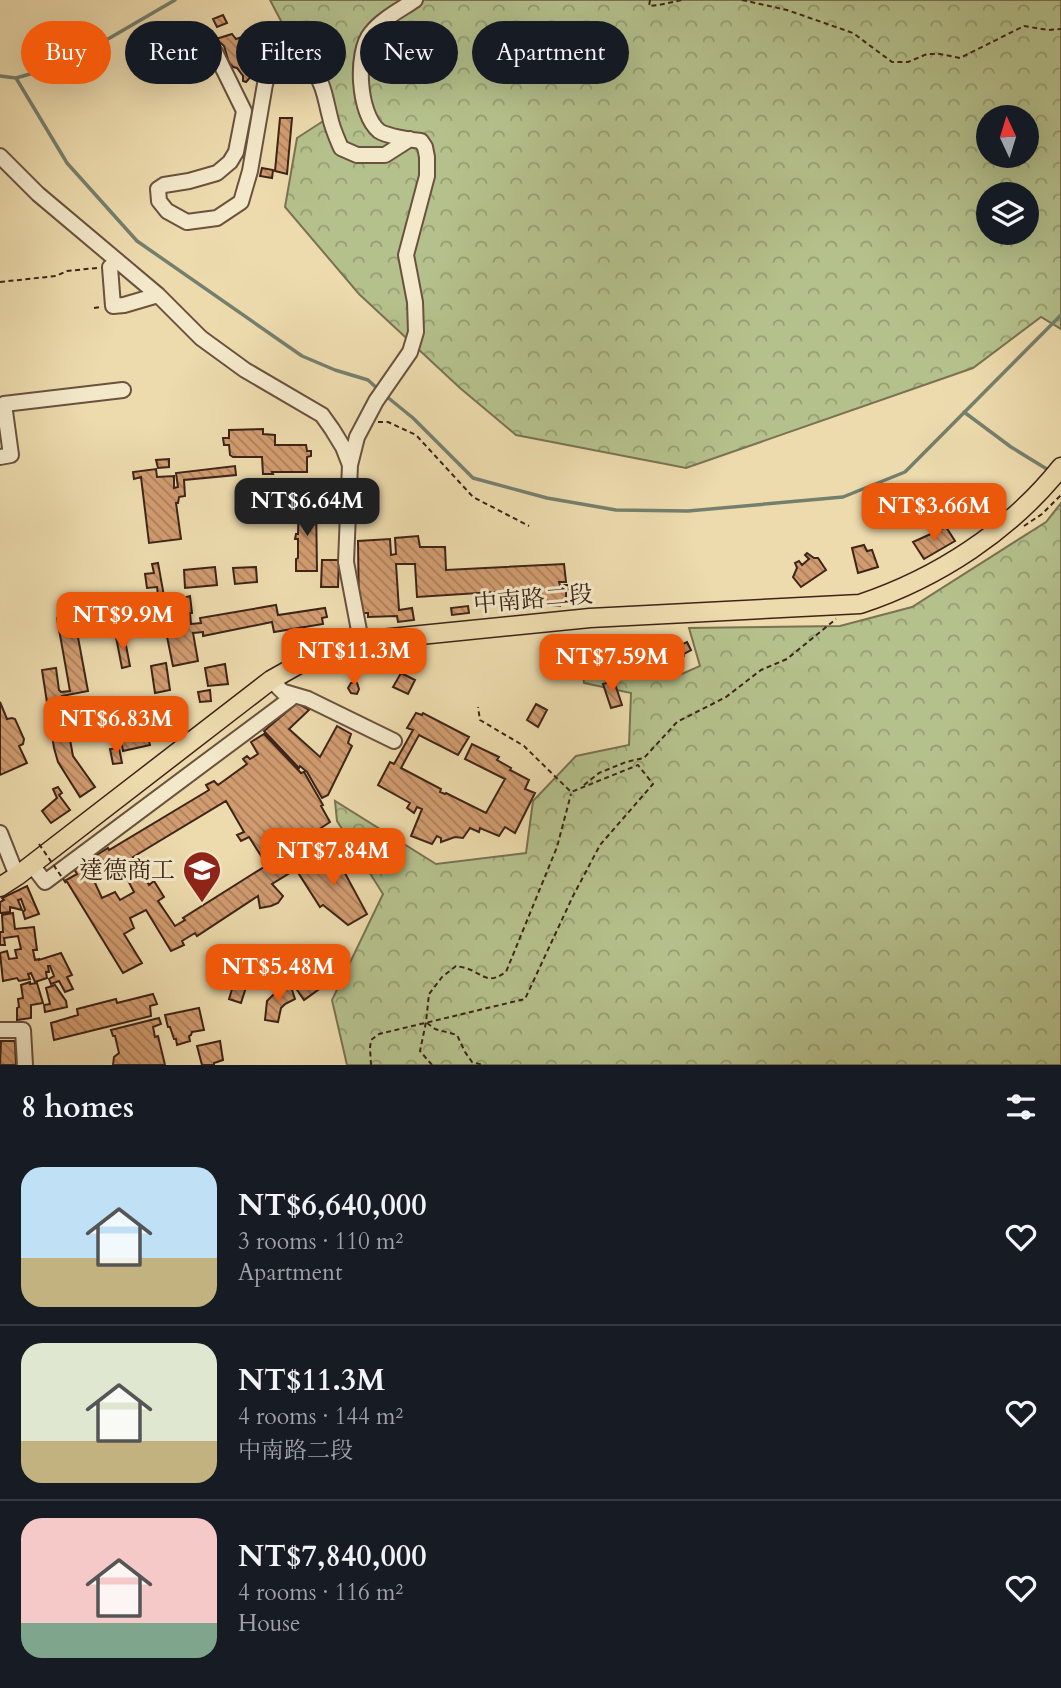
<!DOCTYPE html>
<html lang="en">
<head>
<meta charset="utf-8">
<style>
	body { margin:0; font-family:Cardo,"Noto Serif TC",serif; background:#242831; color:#f1f3f6; height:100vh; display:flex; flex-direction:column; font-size:26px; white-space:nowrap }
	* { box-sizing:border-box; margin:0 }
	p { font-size:23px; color:#9ea1a6 }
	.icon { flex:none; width:38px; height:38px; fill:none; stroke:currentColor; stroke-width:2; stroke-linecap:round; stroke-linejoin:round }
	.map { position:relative; height:1065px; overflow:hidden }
	.sheet { display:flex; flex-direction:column; background:#171b24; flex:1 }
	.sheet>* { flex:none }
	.guide { position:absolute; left:21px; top:21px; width:700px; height:63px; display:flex; gap:14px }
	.needle { width:46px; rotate:356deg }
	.tools { position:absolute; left:976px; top:105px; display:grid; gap:14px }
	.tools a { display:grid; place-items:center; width:63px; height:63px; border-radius:50%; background:#171b24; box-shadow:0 7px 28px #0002; font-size:35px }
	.price { position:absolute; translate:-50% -60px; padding:0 16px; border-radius:14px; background:#ea580c; color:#fff; font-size:23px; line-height:46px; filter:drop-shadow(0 2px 4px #0008) }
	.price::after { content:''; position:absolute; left:50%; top:42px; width:21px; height:16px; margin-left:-10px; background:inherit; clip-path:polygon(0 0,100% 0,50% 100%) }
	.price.selected { background:#222; color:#fff }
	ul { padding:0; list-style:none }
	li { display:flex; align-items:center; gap:21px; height:175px; padding:0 21px }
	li+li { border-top:2px solid #363941 }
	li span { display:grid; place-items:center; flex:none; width:196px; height:140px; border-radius:21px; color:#555 }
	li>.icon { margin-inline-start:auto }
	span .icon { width:84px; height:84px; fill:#fffc; stroke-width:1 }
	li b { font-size:30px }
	h2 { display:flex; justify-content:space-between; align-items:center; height:84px; padding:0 21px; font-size:30px }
	.chip { padding:0 24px; border-radius:32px; background:#171b24; box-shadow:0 7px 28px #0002; font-size:24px; line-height:63px }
	.chip.selected { background:#ea580c; color:#fff }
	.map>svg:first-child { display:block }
	.forest { fill:url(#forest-crowns); stroke:#7a7252; stroke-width:2; fill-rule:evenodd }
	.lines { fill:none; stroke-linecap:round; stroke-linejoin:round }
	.stream { stroke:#757f6d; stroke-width:3.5 }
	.building { fill:url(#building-back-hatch); stroke:#3e2419; stroke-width:2; fill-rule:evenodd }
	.minor-casing { stroke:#6a523e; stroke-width:18 }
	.major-casing { stroke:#3e2419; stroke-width:21 }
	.path { stroke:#3e2419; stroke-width:2; stroke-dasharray:5 3.5; stroke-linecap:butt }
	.minor { stroke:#f3e8ca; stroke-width:14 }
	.major { stroke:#eddbad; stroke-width:18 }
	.path-bridge { stroke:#3e2419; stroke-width:2; stroke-dasharray:5 3.5; stroke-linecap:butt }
	.labels { text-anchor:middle; stroke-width:6; stroke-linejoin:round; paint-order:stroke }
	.street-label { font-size:24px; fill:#3e2419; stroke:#f3e8ca }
	.poi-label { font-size:24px; fill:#3e2419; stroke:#f3e8ca; text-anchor:end }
</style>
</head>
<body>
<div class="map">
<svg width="1061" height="1065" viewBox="0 0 1061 1065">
	<defs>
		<pattern id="forest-crowns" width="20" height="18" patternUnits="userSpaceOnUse" patternTransform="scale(1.75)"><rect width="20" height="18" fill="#b5c18c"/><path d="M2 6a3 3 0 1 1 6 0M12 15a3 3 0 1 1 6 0" fill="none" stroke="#959d72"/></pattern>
		<pattern id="building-back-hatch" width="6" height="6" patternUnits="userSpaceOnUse" patternTransform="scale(1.75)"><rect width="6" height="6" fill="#d19c70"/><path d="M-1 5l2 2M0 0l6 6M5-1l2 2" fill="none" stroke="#ab7f5b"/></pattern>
	</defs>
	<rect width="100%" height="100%" fill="#eddbad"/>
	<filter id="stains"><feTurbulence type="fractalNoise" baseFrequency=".00286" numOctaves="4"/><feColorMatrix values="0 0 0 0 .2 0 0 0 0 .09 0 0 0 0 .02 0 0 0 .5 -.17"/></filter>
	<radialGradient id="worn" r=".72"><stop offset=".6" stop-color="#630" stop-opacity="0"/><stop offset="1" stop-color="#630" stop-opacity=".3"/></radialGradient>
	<path class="forest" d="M270 0H1061V329L1041 317 973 368 686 468 516 435 460 388 359 294 285 207 297 138 331 116ZM989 117H1027V156H989ZM989 194H1027V233H989Z
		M1061 503V1065H347L332 1000 383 894 337 821 335 801 436 864 526 853 533 801 576 756 629 745 631 693 584 683 580 645 619 638 649 675 673 678 700 666 689 628 840 626 912 607 1046 522Z"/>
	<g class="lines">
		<path class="stream" d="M0 76 16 78 65 64 175 0
			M16 78 67 163 137 241 302 356 335 370 368 380 380 391
			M386 396 413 418 473 478 547 498 616 510 688 511 843 497 905 472 1061 315
			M964 412 1011 447 1050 471"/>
	</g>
	<path class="building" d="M223 15 227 23 217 27 213 19Z
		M232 34 236 39 242 37 257 63 253 66 255 72 246 82 243 81V76L237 68 233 67 229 63 224 46 216 39Z
		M280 118H292L287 174 275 171Z
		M262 168 273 170 272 178 260 176Z
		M263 429V434L275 435V445H306L307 451H311V456L307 457V472H272L273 474H263L262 457H233L230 455 229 445H224L223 438H229V430Z
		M169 459V467L158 468 156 460Z
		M235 466 236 475 184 480 185 496 179 497 178 503H176L181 539 149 543 141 477 134 479 133 472 156 469 157 477 174 476V488L178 487 176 473Z
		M310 479H316V487L314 488V495L295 494 294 487H310Z
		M299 502H316L317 571H296V559L298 558V539H295L296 534H298Z
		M946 527 955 541 924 559 913 542Z
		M418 536 420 547H445L446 570 564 564 566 582H559L560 585H572L573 590 566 589V602L560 603V606L540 605V589L417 597 415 564H396L399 610 412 608 414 620 398 622 397 616 368 617V613H359L358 541 390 539 391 555 396 554 395 538Z
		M864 545 867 551 872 550 878 567 858 573 852 548Z
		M807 553 814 558H818L826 570 801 587 793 577 797 568 795 563 799 561 802 565 809 559 805 555Z
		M322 560H339L338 587H321Z
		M158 563 164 596 162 600 166 620 160 621V619L77 632 88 691 62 696 73 756 95 787 80 797 58 762 54 748 42 670 56 668 59 690 61 692 70 691 57 618 119 608 121 614 126 613 125 607 157 601 158 595 157 587 147 588 145 574 154 573 152 564Z
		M215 567 217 585 185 588 184 570Z
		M256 567 257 582 235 584 233 568Z
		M179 596V599L190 596 192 613H190L191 624 201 623 200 618 276 605 278 615 325 608 327 617 322 618 323 624 274 632 272 622 203 636V632L193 633 198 661 173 666 164 622 172 620 168 599Z
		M468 606 469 613 452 615 451 608Z
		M124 635 130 666 122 668 116 637Z
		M687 642 691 650 684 654V656L669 662 663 653Z
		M166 663 170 690 155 693 151 666Z
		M225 664 228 684 208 686 205 668Z
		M401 673 415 680 408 694 393 687Z
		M614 681 622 705 611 708 603 684Z
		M351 683H357L359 689 357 694 351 693 348 688Z
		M210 690 211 701 200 702 198 692Z
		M178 700V703L169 705 172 721 103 738 101 732 98 733 96 724 153 709V706L147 707V702L156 701 157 704Z
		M0 702 7 719 12 718 15 719 24 739 23 744 19 746 27 763 0 775Z
		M297 703 309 710 289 729 320 757 337 726 351 734 348 743 352 746 328 795 322 798 307 772 300 766 299 768 264 731Z
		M536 704 547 710 538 727 527 720Z
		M416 713 422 715 423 713 469 737 458 755 419 735 401 768 441 789 440 792 445 794 446 793 486 813 505 779 465 759 472 744 499 757 497 760 511 768 510 770 529 780 525 789 535 793 515 833 505 827 499 836 480 828 479 832 470 828 463 838 455 837 441 842V838L437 836 432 844 411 836 422 809 417 807 414 813 407 808 410 803 378 785 390 762 394 764 413 730 407 728Z
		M147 734 150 745 123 751 121 740Z
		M264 734 301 773 304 772 323 805 321 806 330 822 318 830 329 849 272 884 283 896 278 903 271 906 260 908 258 896 197 936 195 933 182 941 184 945 171 951 146 910 130 918 134 928 124 934 142 963 123 973 66 880 77 874 74 869 108 848 109 850 209 790 206 785 214 781 218 785 247 764 243 759 247 756 250 759 258 754 251 742ZM226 801 244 832 237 835 241 841 249 837 267 865 183 918 185 920 175 926 158 901 164 897 154 881 149 885 133 857ZM122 869 134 892 120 900 115 892 102 898 95 883Z
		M119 748 122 763 113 764 110 749Z
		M58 787 62 793 59 795 70 810 51 823 42 811 57 798 53 789Z
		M333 851 367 914 348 925 323 905 320 907 297 871Z
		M27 886 39 914 25 919 23 912 25 910 21 899 18 900 22 910 10 907V912L0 913V902L4 900 2 898Z
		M13 913 15 929 34 927 37 950H33L35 960 39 959V960L61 953 72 975 67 977 73 989 65 992 59 981 51 984 49 979 54 976 50 966H48L49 972H46L47 978 35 982 31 973 28 974 30 979 19 981 17 978 3 981 0 953 7 951 9 959 17 958 15 950 21 949 18 936 4 938 5 945H0V932H3L2 915Z
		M332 958 343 972 304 1000 293 984Z
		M236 976 248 981 241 1003 229 999Z
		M30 982V984L37 983 43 1003 31 1005V1018L17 1020V1008L19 1007 18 999 23 998 21 985Z
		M55 985 66 1001 67 1007 45 1012 44 1005 50 1004 46 988Z
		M291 987 295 999 285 1004 281 1008 278 1022 265 1020 267 1001 275 993Z
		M153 994 157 1004 150 1006 151 1016 54 1040 51 1023 78 1015 77 1009 116 999 117 1003Z
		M199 1008 204 1030 192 1032 191 1035 189 1036 190 1041 177 1045 176 1039H174L170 1027H168L165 1015Z
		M159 1018 161 1024 153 1027 155 1037 158 1036 165 1065H113L114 1057 119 1053 115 1036H113L111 1030Z
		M1 1041H15L16 1065H0Z
		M220 1041 223 1060 214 1063V1065H202L197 1046Z"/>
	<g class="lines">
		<defs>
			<path id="minor" d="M215 52 244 111 236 152 230 162 217 173 189 181 164 185 158 189 159 201 167 211 187 222 217 218 241 202 250 171 265 84C269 71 274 66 288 65 323 63 323 91 330 117 332 128 337 138 341 148L357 155H385L410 139
				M0 156 38 194 158 295 201 338 245 370 322 415 332 429 343 447 350 465
				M110 267 113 306 124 305 158 295
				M0 457 11 455 4 404 123 390
				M361 641 346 562 350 465 357 437 376 401 410 352 416 332 415 302 406 255 427 176V157L425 147 421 141C411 140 386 136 379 131 358 114 355 52 371 33 382 19 400 10 415 0
				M284 692 308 699 394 741
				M0 833 17 876
				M32 865 45 882 290 699 271 680
				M0 1030H23L25 1065"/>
			<path id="major" d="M0 887 17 876 271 680 317 654 361 641 590 618 860 604C938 578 1010 531 1061 467"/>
		</defs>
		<use href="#minor" class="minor-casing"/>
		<use href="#major" class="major-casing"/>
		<path class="path" d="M650 0 649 6 659 5 682 0
			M742 0 787 10 853 33 892 62H908L927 54H940L960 58 1024 26 1048 30 1061 29
			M0 282 56 276 67 271 97 268
			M94 308 101 307
			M378 422H388L416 435 473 497 529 526
			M1024 526 1042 514 1061 495
			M584 785 599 773 626 762 644 758 677 722 726 697 761 670 787 659 836 619
			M427 1023 435 1029 457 1035 465 1052 472 1062 483 1065
			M371 1065 370 1048 371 1040 379 1034 525 999 573 896 600 845 653 784 638 765 571 792 524 746 480 720 478 707
			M432 1065 420 1051 426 1022 429 994 442 977 456 966C461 967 468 968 473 971 488 979 491 982 506 972L557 847 571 794"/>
		<use href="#minor" class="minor"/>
		<use href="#major" class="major"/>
		<path class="path-bridge" d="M39 844 68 886"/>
	</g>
	<defs>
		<symbol id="university-pin" viewBox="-11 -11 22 30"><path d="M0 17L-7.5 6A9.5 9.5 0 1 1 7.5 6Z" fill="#8f2418" stroke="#f3e8ca"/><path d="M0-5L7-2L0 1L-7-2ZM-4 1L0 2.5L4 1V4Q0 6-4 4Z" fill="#fff"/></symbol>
	</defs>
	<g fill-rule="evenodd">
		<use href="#university-pin" x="180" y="848" width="44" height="60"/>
	</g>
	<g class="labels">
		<g class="street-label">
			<text transform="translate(533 599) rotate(-5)" y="8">中南路二段</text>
		</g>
		<g class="poi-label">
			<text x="175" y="878">達德商工</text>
		</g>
	</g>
	<rect width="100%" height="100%" filter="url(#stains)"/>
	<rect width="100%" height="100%" fill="url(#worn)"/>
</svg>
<div class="tools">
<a><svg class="needle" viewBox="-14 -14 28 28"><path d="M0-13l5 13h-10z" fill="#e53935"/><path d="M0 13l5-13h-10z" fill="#9ea1a6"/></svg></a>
<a><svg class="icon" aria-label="layers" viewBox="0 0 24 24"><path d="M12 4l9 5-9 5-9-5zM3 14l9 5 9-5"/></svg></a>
</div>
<b class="price selected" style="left:307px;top:538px">NT$6.64M</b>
<b class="price" style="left:934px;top:543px">NT$3.66M</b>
<b class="price" style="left:123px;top:652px">NT$9.9M</b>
<b class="price" style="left:354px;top:688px">NT$11.3M</b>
<b class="price" style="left:612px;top:694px">NT$7.59M</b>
<b class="price" style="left:116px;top:756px">NT$6.83M</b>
<b class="price" style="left:333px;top:888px">NT$7.84M</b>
<b class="price" style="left:278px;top:1004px">NT$5.48M</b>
<div class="guide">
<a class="chip selected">Buy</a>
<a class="chip">Rent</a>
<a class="chip">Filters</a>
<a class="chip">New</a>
<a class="chip">Apartment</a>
</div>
</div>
<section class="sheet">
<h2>8 homes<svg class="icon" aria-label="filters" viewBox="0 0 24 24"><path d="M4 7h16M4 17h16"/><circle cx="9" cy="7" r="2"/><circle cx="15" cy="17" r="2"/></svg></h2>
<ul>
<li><span style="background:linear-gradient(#bfe0f5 65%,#c2b280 0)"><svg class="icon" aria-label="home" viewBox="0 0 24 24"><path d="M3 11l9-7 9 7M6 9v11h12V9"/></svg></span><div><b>NT$6,640,000</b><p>3 rooms · 110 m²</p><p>Apartment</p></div><svg class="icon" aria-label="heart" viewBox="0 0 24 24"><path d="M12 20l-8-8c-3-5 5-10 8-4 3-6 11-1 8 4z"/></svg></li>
<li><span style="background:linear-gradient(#dfe7d0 70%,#c2b280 0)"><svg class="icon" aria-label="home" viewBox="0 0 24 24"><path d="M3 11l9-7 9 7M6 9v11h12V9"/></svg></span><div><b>NT$11.3M</b><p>4 rooms · 144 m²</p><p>中南路二段</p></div><svg class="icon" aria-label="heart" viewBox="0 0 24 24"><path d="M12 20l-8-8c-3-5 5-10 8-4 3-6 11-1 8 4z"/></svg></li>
<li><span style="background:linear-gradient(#f6c9c9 75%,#7fa58c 0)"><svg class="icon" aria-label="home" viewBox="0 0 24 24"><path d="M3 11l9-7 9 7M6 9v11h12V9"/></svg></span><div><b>NT$7,840,000</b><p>4 rooms · 116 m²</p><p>House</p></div><svg class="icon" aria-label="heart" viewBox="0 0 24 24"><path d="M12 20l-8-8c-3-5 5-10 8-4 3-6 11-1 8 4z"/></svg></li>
</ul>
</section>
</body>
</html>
